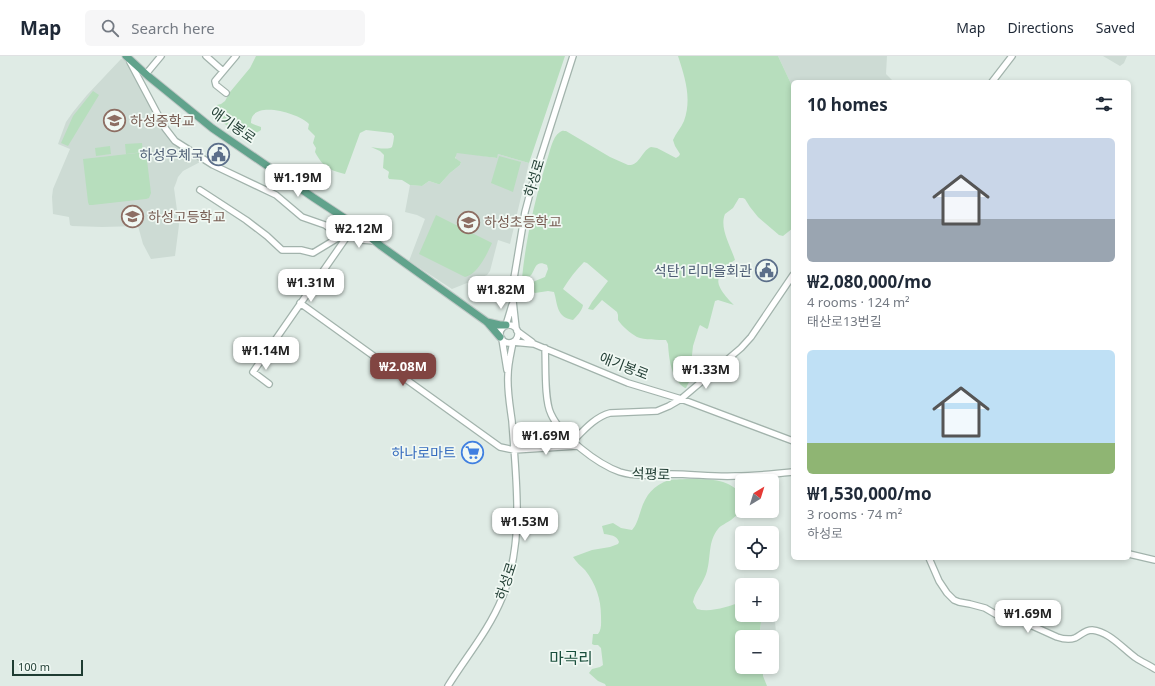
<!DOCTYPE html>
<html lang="en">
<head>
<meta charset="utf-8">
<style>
	body { margin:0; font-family:"Noto Sans","Noto Sans KR",sans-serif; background:#f6f6f7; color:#1f2937; height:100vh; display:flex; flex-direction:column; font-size:15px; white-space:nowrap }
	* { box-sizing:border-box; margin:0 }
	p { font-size:13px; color:#747a83 }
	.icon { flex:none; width:22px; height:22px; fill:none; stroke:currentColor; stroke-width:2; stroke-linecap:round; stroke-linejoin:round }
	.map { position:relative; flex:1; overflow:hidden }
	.sheet { position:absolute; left:791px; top:24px; width:340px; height:480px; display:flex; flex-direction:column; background:#fff; border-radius:6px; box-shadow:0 2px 6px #0003 }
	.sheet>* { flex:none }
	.needle { width:26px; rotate:38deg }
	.buttons { position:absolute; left:735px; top:418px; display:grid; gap:8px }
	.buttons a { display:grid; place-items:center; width:44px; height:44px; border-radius:6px; background:#fff; box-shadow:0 2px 6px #0003; font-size:20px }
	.scale { position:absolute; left:12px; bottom:10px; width:71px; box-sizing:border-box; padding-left:4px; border:2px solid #1f3c32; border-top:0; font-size:11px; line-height:14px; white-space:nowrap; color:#1f3c32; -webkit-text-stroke:3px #f0f8f3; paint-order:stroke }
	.price { position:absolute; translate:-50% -34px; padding:0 9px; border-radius:8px; background:#fff; color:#222; font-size:13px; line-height:26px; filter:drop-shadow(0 1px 2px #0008) }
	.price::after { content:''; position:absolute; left:50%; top:24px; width:12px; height:9px; margin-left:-6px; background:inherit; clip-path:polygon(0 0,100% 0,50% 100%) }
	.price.on { background:#814542; color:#fff }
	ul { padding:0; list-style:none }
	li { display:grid; align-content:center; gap:8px; height:212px; padding:0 16px }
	li span { display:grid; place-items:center; height:124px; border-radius:6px; color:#555 }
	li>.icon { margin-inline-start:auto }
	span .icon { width:72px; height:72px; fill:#fffc; stroke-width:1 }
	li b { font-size:17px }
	h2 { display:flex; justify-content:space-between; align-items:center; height:48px; padding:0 16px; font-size:17px }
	header { display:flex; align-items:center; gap:24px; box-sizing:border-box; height:56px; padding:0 20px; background:#fff; border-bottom:1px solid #e0e1e3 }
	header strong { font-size:19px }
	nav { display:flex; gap:22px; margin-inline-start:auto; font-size:14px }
	.search { width:280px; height:36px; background:#f6f6f7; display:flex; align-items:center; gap:10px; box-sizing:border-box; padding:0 14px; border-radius:6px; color:#747a83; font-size:15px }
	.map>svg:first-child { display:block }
	.built { fill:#cddbd4 }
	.green { fill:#b7debd }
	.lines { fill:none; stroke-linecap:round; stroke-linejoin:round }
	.minor-casing { stroke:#a2b3ac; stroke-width:8 }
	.major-casing { stroke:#c0c8c6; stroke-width:9 }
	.minor { stroke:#fff; stroke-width:5.5 }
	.major { stroke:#61a38c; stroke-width:7 }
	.labels { text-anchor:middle; stroke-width:3.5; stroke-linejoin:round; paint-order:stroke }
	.education-label { font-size:14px; fill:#785e54; stroke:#f0f8f3; text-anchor:start }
	.street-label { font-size:14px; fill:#1f3c32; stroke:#f0f8f3 }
	.service-label { font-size:14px; fill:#4e5e75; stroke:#f0f8f3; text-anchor:end }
	.shop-label { font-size:14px; fill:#366cbe; stroke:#f0f8f3; text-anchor:end }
	.quarter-label { font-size:16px; fill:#1a4f3d; stroke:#f0f8f3 }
</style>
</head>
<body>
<header>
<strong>Map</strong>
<div class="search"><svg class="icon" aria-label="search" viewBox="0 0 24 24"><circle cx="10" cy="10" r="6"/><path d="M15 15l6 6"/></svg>Search here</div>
<nav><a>Map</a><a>Directions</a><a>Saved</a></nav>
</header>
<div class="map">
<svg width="1155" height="630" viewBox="0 0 1155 630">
	<rect width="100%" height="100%" fill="#dfebe5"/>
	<path class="built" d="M778 0H887L886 18 894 26H793V32Z
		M1103 0H1127L1124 7 1120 10Z
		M121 3 125 4 135 22 166 79 172 85 202 105 183 115 178 121 176 127 174 132 179 169 175 200 151 203 143 188 138 170 102 171 72 170 70 169 69 161 53 158 52 141 53 133 70 93 58 88 66 66 73 56 87 39Z
		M459 96 496 102 498 98 529 107 510 188 498 184 490 215 487 219 452 233 409 205 425 163 417 159 405 156 410 129 422 130 429 125 438 128H440L450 117 460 109 461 106 456 103 455 100 457 97Z
		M772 547H775V565L777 590 776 595 772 599V581H761L760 574 762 559H772Z"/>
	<path class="green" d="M256 0H565L529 107 498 98 497 102 457 97 455 102 461 106 460 109 450 117 440 128H438L429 125 422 130 410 129 402 124 389 123 388 121 389 116 388 115 383 112 384 99 380 95 371 91C376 92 389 94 392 91 393 88 394 83 394 80L392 77 366 74 360 77 345 118C329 114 323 111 315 96L316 92 313 87 315 80 308 73 309 68C299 57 250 43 251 67L253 68 261 71V74C256 78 248 80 242 76L243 72 241 70 233 74 215 61C216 57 215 53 217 49L221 48 225 45 230 36 250 12Z
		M678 0H778L793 32V172L783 180 779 179 758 161 750 151 745 143 743 142H739L733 152 725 158C719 172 731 191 735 204 728 209 729 207 726 215 725 219 721 219 719 222 715 230 729 244 734 249L718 244 715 245 708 272 707 273 700 269 699 271 693 290 689 326 686 332H685C671 323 669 303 668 288L666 284C659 284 644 284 637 281 630 277 622 270 618 264V259L617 256 602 244 593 254 588 253 592 246 608 225 587 207 584 206C576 214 569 223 563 233L583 249C582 255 577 260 573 264 556 261 558 249 554 236L548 235 535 237C532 235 530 230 530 227L545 221 548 213 547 209C530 201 538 225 522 222 526 182 535 143 547 104 550 96 552 81 560 76 563 74 563 75 566 75L610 101 628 109C640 110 641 95 651 91L657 92 676 102 679 100 680 98 675 90 673 84C676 77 681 72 684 65 692 42 685 22 678 0Z
		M93 35 99 39 68 90 61 87 73 60Z
		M142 87 143 96 126 98 125 88Z
		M110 90 111 98 96 100 95 92Z
		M146 96 151 137 149 142 146 143 92 149H89L88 146 83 103Z
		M499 100 521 106 513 136 491 127Z
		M436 159 492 187C487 198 478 218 465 221L419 198Z
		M669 424C682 423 710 422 723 426 730 428 736 433 742 437V453C739 457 735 461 731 464 727 467 721 469 718 473 708 485 711 501 707 515 704 527 695 535 693 546L697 553C711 557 729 550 742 546V559H762L760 574 761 581H742V611H763V620L767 630H606L605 628 598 625 589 617 592 613 600 611 603 609 601 592 598 589H594L592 588 593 578H598C602 573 601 566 601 560 601 543 596 528 585 514 581 510 576 506 573 501L592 494 610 491 618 488 619 486C617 479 610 479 604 478L602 470 613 467 621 472 632 474C636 470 638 463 640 457 645 440 652 430 669 424Z"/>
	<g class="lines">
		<defs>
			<path id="minor" d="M206 0 223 15
				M130 6 165 72 175 85 213 109 276 139 302 161 325 169 345 183
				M146 18 161 0
				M992 26 1012 0
				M226 37 216 29 215 25 236 0
				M200 134 246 164 267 180 282 194H301L313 197 341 180
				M348 178 361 184 375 185
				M300 247 500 391 514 394 577 390
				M506 269 512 249
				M500 278a9 9 0 1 1 18 0a9 9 0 1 1-18 0Z
				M516 272 513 245 514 222 525 156 534 122 573 0
				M517 275 532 286
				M502 283 507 314
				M545 292C546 309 544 344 551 358 561 380 597 408 620 416 636 421 655 419 671 418 693 418 714 421 735 420 755 420 774 418 793 416
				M269 328 253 316 355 169
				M573 385C584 374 595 361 610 357L657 355 669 350 681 343 741 292 751 281 793 219
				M1129 498 1155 504
				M929 502 939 525 947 537 954 544 959 546 970 548 985 552 997 559 1017 563 1057 581C1063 583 1069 584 1075 582 1081 579 1085 574 1092 574 1110 576 1122 592 1136 602 1142 606 1149 609 1155 613
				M448 630C466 601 489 574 502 542 525 486 516 424 512 365 510 350 507 334 508 319 508 308 511 297 513 286L534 288 628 327 681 343 793 385"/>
			<path id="major" d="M126 0 148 20 212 72 314 142 355 169 381 190 487 266 500 281
				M487 266 500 269H506"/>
		</defs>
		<use href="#minor" class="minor-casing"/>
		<use href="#major" class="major-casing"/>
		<use href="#minor" class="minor"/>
		<use href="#major" class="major"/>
	</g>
	<defs>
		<symbol id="school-ring" viewBox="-11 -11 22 22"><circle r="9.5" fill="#f0f8f3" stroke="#8d6e63" stroke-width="1.5"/><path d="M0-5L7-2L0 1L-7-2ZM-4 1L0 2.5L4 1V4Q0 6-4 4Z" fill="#8d6e63"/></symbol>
		<symbol id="civic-ring" viewBox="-11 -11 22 22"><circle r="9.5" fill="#f0f8f3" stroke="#5c6f8a" stroke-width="1.5"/><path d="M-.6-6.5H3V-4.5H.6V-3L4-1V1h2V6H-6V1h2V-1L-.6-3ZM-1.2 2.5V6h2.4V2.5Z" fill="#5c6f8a"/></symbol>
		<symbol id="supermarket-ring" viewBox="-11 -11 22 22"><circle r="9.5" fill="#f0f8f3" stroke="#3f7fe0" stroke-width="1.5"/><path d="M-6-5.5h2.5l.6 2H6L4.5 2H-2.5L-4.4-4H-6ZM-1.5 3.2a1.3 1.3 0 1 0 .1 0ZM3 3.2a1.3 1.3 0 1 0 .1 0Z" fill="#3f7fe0"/></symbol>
	</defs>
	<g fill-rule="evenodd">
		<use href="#school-ring" x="102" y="52" width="25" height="25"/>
		<use href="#civic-ring" x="206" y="86" width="25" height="25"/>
		<use href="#school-ring" x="120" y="148" width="25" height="25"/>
		<use href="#school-ring" x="456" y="154" width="25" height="25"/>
		<use href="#civic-ring" x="754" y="202" width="25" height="25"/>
		<use href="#supermarket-ring" x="460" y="384" width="25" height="25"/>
	</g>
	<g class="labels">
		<g class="education-label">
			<text x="130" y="70">하성중학교</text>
			<text x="148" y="166">하성고등학교</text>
			<text x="484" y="171">하성초등학교</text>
		</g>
		<g class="street-label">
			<text transform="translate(233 69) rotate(35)" y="5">애기봉로</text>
			<text transform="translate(534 122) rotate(-73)" y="5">하성로</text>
			<text transform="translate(624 310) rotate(21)" y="5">애기봉로</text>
			<text transform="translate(651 418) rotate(2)" y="5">석평로</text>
			<text transform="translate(506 525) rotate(-72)" y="5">하성로</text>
		</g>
		<g class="service-label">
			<text x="204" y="104">하성우체국</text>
			<text x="752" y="220">석탄1리마을회관</text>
		</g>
		<g class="shop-label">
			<text x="456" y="402">하나로마트</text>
		</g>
		<g class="quarter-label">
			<text x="571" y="608">마곡리</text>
		</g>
	</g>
</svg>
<div class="buttons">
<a><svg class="needle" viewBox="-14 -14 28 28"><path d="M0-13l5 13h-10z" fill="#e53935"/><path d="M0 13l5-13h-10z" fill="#747a83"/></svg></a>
<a><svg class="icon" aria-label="locate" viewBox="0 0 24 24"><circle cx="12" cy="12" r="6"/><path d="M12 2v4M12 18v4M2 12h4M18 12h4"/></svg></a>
<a>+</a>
<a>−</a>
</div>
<div class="scale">100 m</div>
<b class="price" style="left:298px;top:142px">₩1.19M</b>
<b class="price" style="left:359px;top:193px">₩2.12M</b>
<b class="price" style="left:311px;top:247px">₩1.31M</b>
<b class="price" style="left:501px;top:254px">₩1.82M</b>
<b class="price" style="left:266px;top:315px">₩1.14M</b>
<b class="price on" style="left:403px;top:331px">₩2.08M</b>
<b class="price" style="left:706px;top:334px">₩1.33M</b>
<b class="price" style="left:546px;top:400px">₩1.69M</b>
<b class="price" style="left:525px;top:486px">₩1.53M</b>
<b class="price" style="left:1028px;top:578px">₩1.69M</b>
<section class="sheet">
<h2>10 homes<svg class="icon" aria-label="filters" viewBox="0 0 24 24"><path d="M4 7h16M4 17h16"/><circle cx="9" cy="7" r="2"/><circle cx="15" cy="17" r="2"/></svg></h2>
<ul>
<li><span style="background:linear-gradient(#c9d6e8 65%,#9aa5b1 0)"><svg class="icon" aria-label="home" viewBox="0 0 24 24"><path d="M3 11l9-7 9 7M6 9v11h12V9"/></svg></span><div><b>₩2,080,000/mo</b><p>4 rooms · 124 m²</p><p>태산로13번길</p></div></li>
<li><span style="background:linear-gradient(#bfe0f5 75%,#8fb573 0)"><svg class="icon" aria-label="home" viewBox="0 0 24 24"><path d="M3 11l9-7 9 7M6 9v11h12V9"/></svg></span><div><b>₩1,530,000/mo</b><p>3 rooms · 74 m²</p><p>하성로</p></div></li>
</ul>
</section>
</div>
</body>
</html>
